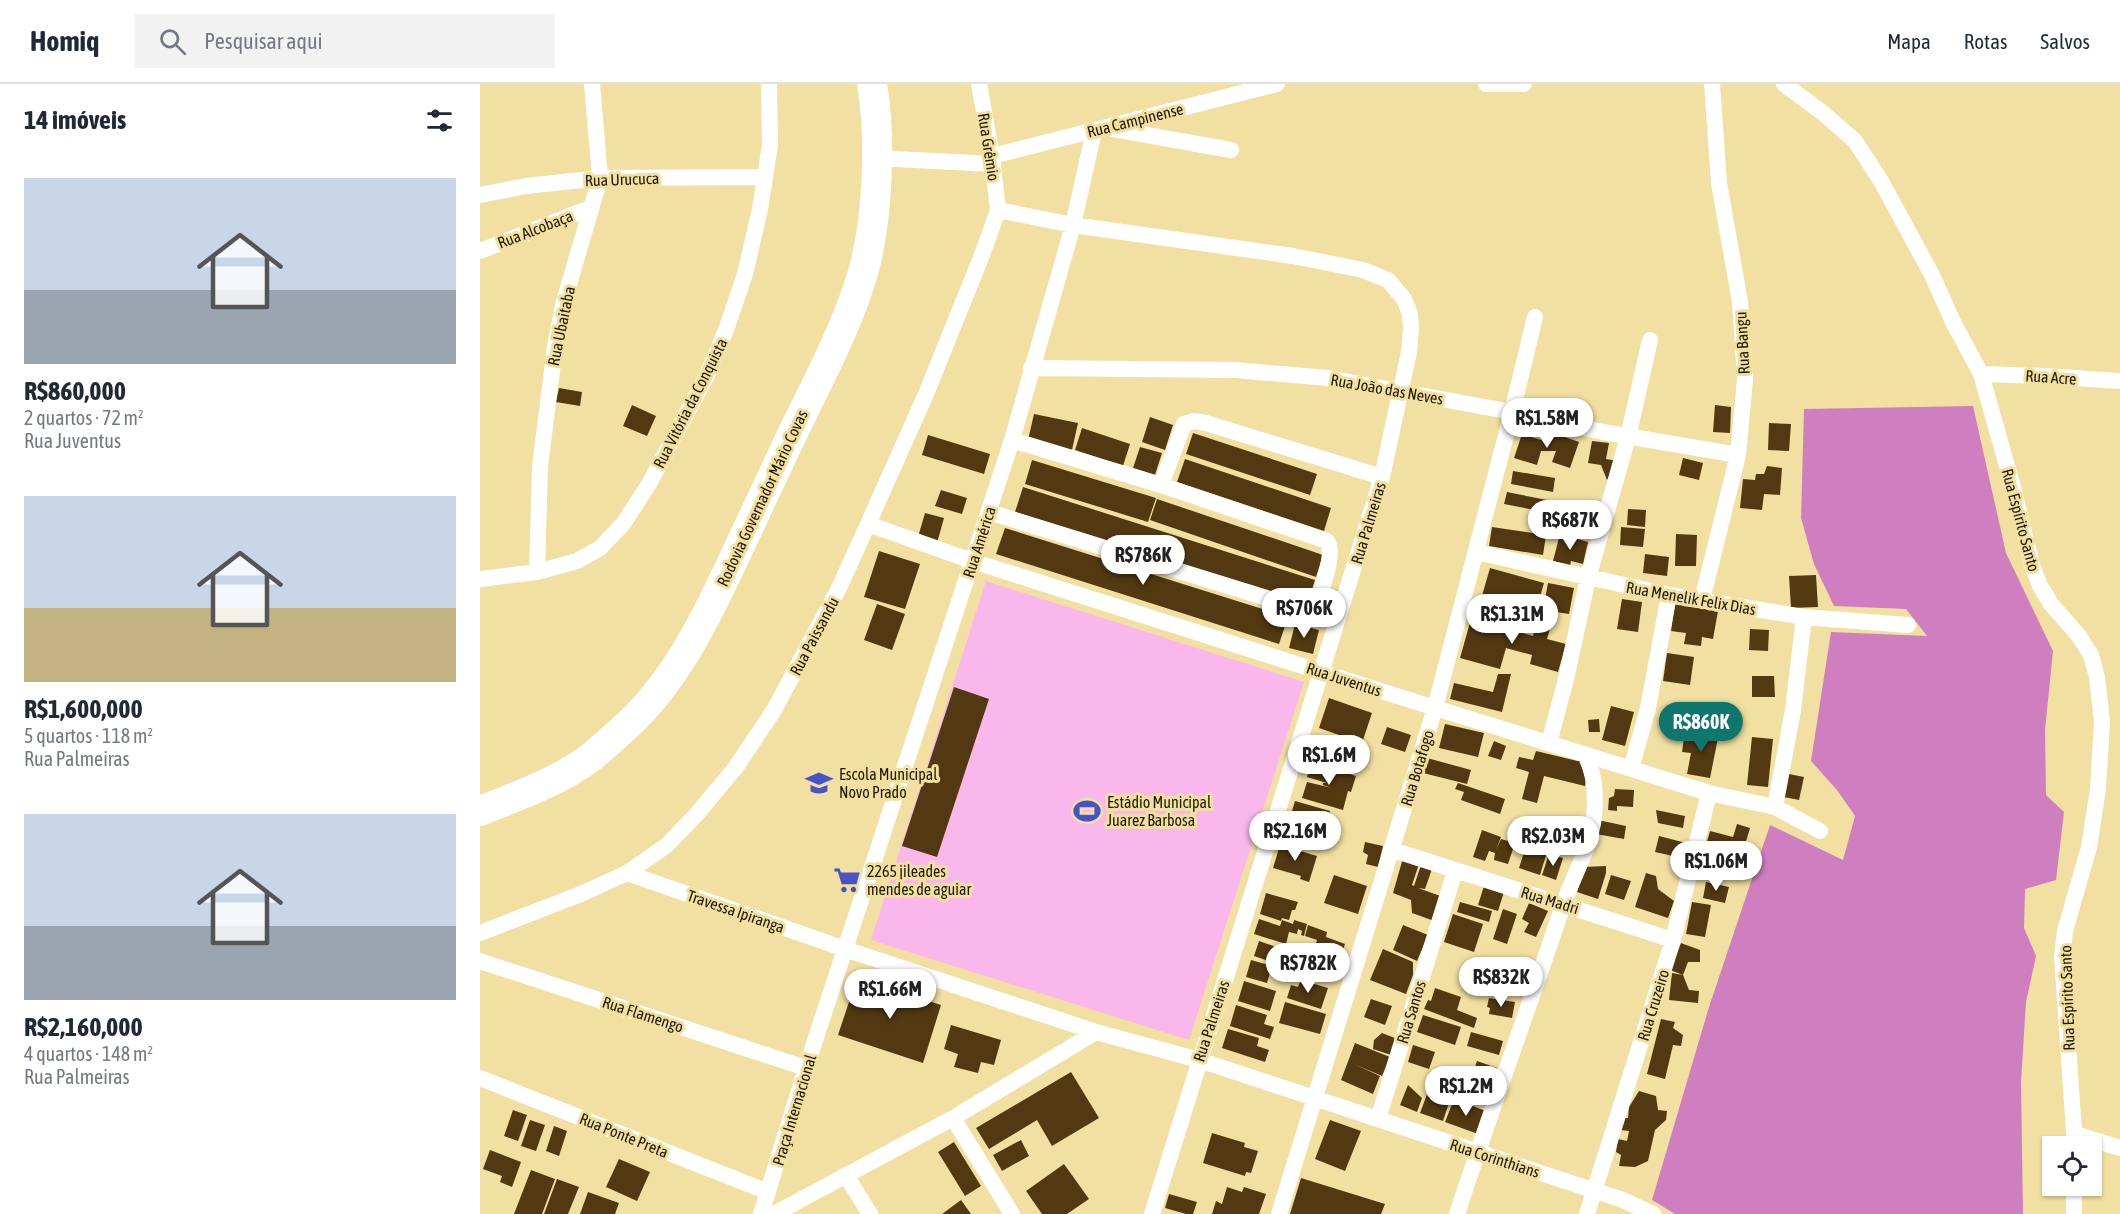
<!DOCTYPE html>
<html lang="pt">
<head>
<meta charset="utf-8">
<style>
	body { margin:0; font-family:"Asap Condensed",sans-serif; background:#f2f2f3; color:#1f2937; height:100vh; display:flex; flex-direction:column; font-size:22px; white-space:nowrap }
	* { box-sizing:border-box; margin:0 }
	p { font-size:20px; color:#747a83 }
	.icon { flex:none; width:33px; height:33px; fill:none; stroke:currentColor; stroke-width:2; stroke-linecap:round; stroke-linejoin:round }
	.map { position:relative; flex:1; overflow:hidden }
	.side { display:flex; flex-direction:column; background:#fff; width:480px }
	.side>* { flex:none }
	.tools { position:absolute; left:1562px; top:1052px; display:grid; gap:12px }
	.tools a { display:grid; place-items:center; width:60px; height:60px; border-radius:0px; background:#fff; box-shadow:0 2px 4px #0004; font-size:30px }
	.price { position:absolute; translate:-50% -51px; padding:0 14px; border-radius:21px; background:#fff; color:#222; font-size:20px; line-height:39px; filter:drop-shadow(0 2px 3px #0008) }
	.price::after { content:''; position:absolute; left:50%; top:36px; width:18px; height:14px; margin-left:-9px; background:inherit; clip-path:polygon(0 0,100% 0,50% 100%) }
	.price.selected { background:#0f766e; color:#fff }
	ul { padding:0; list-style:none }
	li { display:grid; align-content:center; gap:12px; height:318px; padding:0 24px }
	li span { display:grid; place-items:center; height:186px; border-radius:0px; color:#555 }
	li>.icon { margin-inline-start:auto }
	span .icon { width:108px; height:108px; fill:#fffc; stroke-width:1 }
	li b { font-size:26px }
	h2 { display:flex; justify-content:space-between; align-items:center; height:72px; padding:0 24px; font-size:26px }
	header { display:flex; align-items:center; gap:36px; box-sizing:border-box; height:84px; padding:0 30px; background:#fff; border-bottom:2px solid #e0e1e3 }
	header strong { font-size:28px }
	nav { display:flex; gap:33px; margin-inline-start:auto; font-size:21px }
	.search { width:420px; height:54px; background:#f2f2f3; display:flex; align-items:center; gap:15px; box-sizing:border-box; padding:0 21px; border-radius:0px; color:#747a83; font-size:22px }
	main { display:flex; flex:1; min-height:0 }
	.map>svg:first-child { display:block }
	.green { fill:#f9b7eb }
	.forest { fill:#cf7fbf }
	.building { fill:#533911 }
	.lines { fill:none; stroke-linecap:round; stroke-linejoin:round }
	.street { stroke:#fff; stroke-width:16 }
	.highway { stroke:#fff; stroke-width:30 }
	.labels { text-anchor:middle; stroke-width:6; stroke-linejoin:round; paint-order:stroke }
	.street-label { font-size:16px; fill:#201a02; stroke:#f2e0a2 }
	.poi-label { font-size:16px; fill:#201a02; stroke:#f2e0a2; text-anchor:start }
</style>
</head>
<body>
<header>
<strong>Homiq</strong>
<div class="search"><svg class="icon" aria-label="search" viewBox="0 0 24 24"><circle cx="10" cy="10" r="6"/><path d="M15 15l6 6"/></svg>Pesquisar aqui</div>
<nav><a>Mapa</a><a>Rotas</a><a>Salvos</a></nav>
</header>
<main>
<section class="side">
<h2>14 imóveis<svg class="icon" aria-label="filters" viewBox="0 0 24 24"><path d="M4 7h16M4 17h16"/><circle cx="9" cy="7" r="2"/><circle cx="15" cy="17" r="2"/></svg></h2>
<ul>
<li><span style="background:linear-gradient(#c9d6e8 60%,#9aa5b1 0)"><svg class="icon" aria-label="home" viewBox="0 0 24 24"><path d="M3 11l9-7 9 7M6 9v11h12V9"/></svg></span><div><b>R$860,000</b><p>2 quartos · 72 m²</p><p>Rua Juventus</p></div></li>
<li><span style="background:linear-gradient(#c9d6e8 60%,#c2b280 0)"><svg class="icon" aria-label="home" viewBox="0 0 24 24"><path d="M3 11l9-7 9 7M6 9v11h12V9"/></svg></span><div><b>R$1,600,000</b><p>5 quartos · 118 m²</p><p>Rua Palmeiras</p></div></li>
<li><span style="background:linear-gradient(#c9d6e8 60%,#9aa5b1 0)"><svg class="icon" aria-label="home" viewBox="0 0 24 24"><path d="M3 11l9-7 9 7M6 9v11h12V9"/></svg></span><div><b>R$2,160,000</b><p>4 quartos · 148 m²</p><p>Rua Palmeiras</p></div></li>
</ul>
</section>
<div class="map">
<svg width="1640" height="1130" viewBox="0 0 1640 1130">
	<rect width="100%" height="100%" fill="#f2e0a2"/>
	<path class="green" d="M506 497 824 598 709 956 391 856Z"/>
	<path class="forest" d="M1493 322 1526 469 1573 567 1565 646 1566 711 1584 728 1576 796 1545 805 1544 844 1556 872 1546 918 1541 998 1543 1130H1195L1172 1116 1229 923 1290 741 1363 776 1375 732 1357 706 1331 677 1351 548 1447 552 1426 525 1354 522 1334 480 1321 434 1324 325Z"/>
	<path class="building" d="M79 304 102 308 100 322 76 318Z
		M152 321 176 332 167 352 143 342Z
		M1235 321 1251 323 1250 349 1233 348Z
		M554 330 598 339 592 366 548 356Z
		M670 333 693 341 685 366 662 358Z
		M1289 339 1311 340 1309 367 1288 366Z
		M602 344 650 360 643 382 595 366Z
		M713 349 837 390 830 411 706 370Z
		M1042 350 1061 356V351L1082 352 1099 358 1090 384 1072 378 1076 367H1061L1057 381 1034 374Z
		M448 351 510 370 504 390 442 371Z
		M1112 357 1129 359 1126 375 1138 377 1136 385 1127 396 1121 381 1108 379Z
		M660 363 682 369 675 391 653 384Z
		M1203 374 1223 379 1219 396 1199 391Z
		M705 375 851 424 844 447 697 398Z
		M552 376 676 414 668 438 545 400Z
		M1287 382 1302 384 1300 411 1284 410 1282 426 1260 424 1263 395 1275 396 1276 390H1284Z
		M1033 387 1075 394 1073 408 1031 400Z
		M543 403 835 496 827 521 535 428Z
		M461 406 487 414 482 430 455 422Z
		M1027 408 1067 416 1065 428 1024 420Z
		M677 415 843 471 836 493 670 436Z
		M1148 425 1166 426 1165 443 1147 441Z
		M445 429 464 434 457 459 438 453Z
		M1012 443 1066 451 1063 471 1009 462Z
		M1141 443 1165 445 1163 463 1140 461Z
		M525 444 808 533 799 560 516 470Z
		M1080 450 1108 458 1103 480 1091 477 1090 482 1073 477Z
		M1196 450 1217 451 1216 482H1195Z
		M399 467 440 480 425 525 384 513Z
		M1165 470 1189 473 1187 492 1163 489Z
		M1010 484 1064 499 1051 544 997 529Z
		M1336 491 1338 523 1311 524 1309 492Z
		M1068 499 1094 504 1089 530 1063 526Z
		M1142 515 1162 518 1158 548 1137 545Z
		M397 520 425 530 412 566 384 556Z
		M1195 520 1238 527 1233 555 1222 553 1221 562 1204 560 1206 549 1191 547Z
		M1058 534 1072 538 1067 555 1086 560 1078 588 1050 580 1052 571 1026 564 1020 585 980 574 991 535 1053 552Z
		M815 540 839 546 833 570 809 564Z
		M1270 545 1289 546 1288 567 1269 566Z
		M1187 569 1214 573 1210 601 1183 597Z
		M1018 590H1031L1022 628 970 615 974 599 1013 608Z
		M1272 592H1294L1295 613H1272Z
		M474 603 509 615 457 773 422 762Z
		M849 614 892 629 882 659 839 644Z
		M1131 622 1154 628 1145 662 1122 656Z
		M1119 635 1120 648H1109L1108 636Z
		M965 640 1004 649 998 673 959 664Z
		M907 643 931 651 925 668 901 660Z
		M1217 645 1239 649 1230 694 1207 690 1211 669 1202 668 1204 654 1215 656Z
		M1272 653 1293 655 1288 703 1267 701Z
		M857 654 879 662 870 685 848 676Z
		M1014 657 1026 662 1021 676 1008 672Z
		M1056 667 1110 680 1105 702 1064 692 1057 719 1042 715 1049 688 1036 684 1039 673 1053 676Z
		M947 674 991 686 987 700 943 689Z
		M832 677 839 678 838 681 852 683 851 684 876 692 871 708 868 707 863 726 822 714 827 698 852 704 843 701V699H847L827 693Z
		M1309 690 1324 693 1319 716 1304 713Z
		M978 699 1025 715 1020 730 981 716 984 708 975 705Z
		M1135 705 1154 706 1153 723 1137 722V727L1128 726 1129 714 1134 712Z
		M815 717 850 727 843 747 809 737Z
		M1176 726 1205 732 1203 744 1178 739Z
		M1118 736 1146 742 1144 755 1116 750Z
		M1257 740 1270 744 1258 785 1229 776 1233 763 1226 761 1230 747 1253 753Z
		M810 741 826 746 820 763 804 758Z
		M1002 746 1021 753 1016 766 1021 755 1035 759 1028 780 1014 776 1015 769 1009 767 1005 777 993 773Z
		M1179 752 1206 759 1202 774 1175 768Z
		M885 758 903 762 898 783 886 780 888 771 883 768Z
		M800 761 837 772 829 798 820 795 821 792 793 784Z
		M1046 762 1067 768 1060 791 1039 784Z
		M1069 770 1083 774 1076 796 1062 791Z
		M923 774 939 780 932 801 934 802 941 781 952 785 945 805 938 804 966 814 957 838 932 829 931 816 913 809Z
		M1126 782V789L1118 815 1097 808 1104 783Z
		M1166 789 1176 792 1178 805 1194 817 1188 834 1155 823Z
		M854 791 887 802 878 830 844 819Z
		M1131 791 1151 797 1144 816 1125 810Z
		M1226 798 1249 803 1245 819 1223 814Z
		M1004 802 1024 808 1018 827 998 821Z
		M786 809 818 818 815 826H812L809 836 802 834 801 837 780 830Z
		M980 818 1012 827 1009 838 977 828Z
		M1212 818 1231 821 1225 853 1206 850Z
		M1049 819 1068 827 1056 853 1044 848 1049 839 1042 835Z
		M1023 825 1037 830 1027 860 1013 855Z
		M973 830 1003 840 994 868 964 858Z
		M779 835 800 842 802 836 813 840 814 836 827 840 824 852 821 851 822 847 818 845 817 850 809 848 806 860 774 850Z
		M828 841 847 848 846 853 865 860 859 877 833 869 837 856 825 852Z
		M923 841 948 851 937 877 913 866Z
		M779 857 799 864 794 879 774 872Z
		M1201 859 1220 866V878H1208L1203 891 1190 886Z
		M903 865 933 878V891L926 910 890 896Z
		M821 867 834 872 830 882 818 878Z
		M771 876 792 882 787 899 766 893Z
		M1016 885 1046 896 1041 911 1011 901Z
		M1192 889 1203 891 1209 906 1219 907 1218 919 1189 916Z
		M377 894 461 921 443 979 358 951Z
		M821 896 848 904 841 925 807 914 811 901 818 903Z
		M764 897 796 907 790 927 758 917Z
		M955 904 981 913 977 926 997 934 994 944 944 925 948 916 951 917Z
		M1009 914 1035 918 1032 934 1009 930 1010 924 1007 923Z
		M891 915 912 922 905 941 884 933Z
		M805 918 846 930 840 950 799 939Z
		M756 921 787 931 784 940 794 943 790 955 750 942Z
		M943 931 981 943 975 961 937 948Z
		M1181 935 1195 938 1193 944 1203 951 1201 962 1193 961 1185 995 1167 990Z
		M471 941 521 956 514 981 501 978 498 989 474 983 478 970 464 965Z
		M748 945 779 954 777 962 789 966 785 978 742 964Z
		M991 948 1023 957 1019 971 987 962Z
		M902 949 920 956 914 972 893 965 894 956Z
		M875 959 910 973 902 992 874 980 900 992 893 1010 861 996Z
		M933 961 955 968 949 985 928 978Z
		M997 977 1017 984 1010 1004 990 997Z
		M591 988 619 1034 572 1062 557 1036 509 1065 496 1044Z
		M928 1001 942 1014 937 1028 920 1021Z
		M949 1005 971 1013 963 1037 940 1029Z
		M1159 1007 1176 1012 1178 1026 1187 1027 1186 1036 1175 1046 1168 1077 1155 1083 1139 1082 1141 1071 1136 1068 1138 1055 1147 1057 1149 1047 1140 1046 1142 1034H1148L1149 1023Z
		M974 1015 1006 1027 998 1050 965 1038Z
		M33 1026 47 1031 38 1057 24 1052Z
		M50 1036 65 1041 56 1067 41 1062Z
		M850 1036 881 1047 865 1087 835 1075Z
		M74 1042 87 1047 79 1072 66 1067Z
		M732 1049 765 1059 764 1063 778 1067 771 1089 766 1088 765 1092 723 1079Z
		M541 1056 549 1072 522 1087 513 1071Z
		M474 1058 501 1102 485 1112 458 1068Z
		M10 1066 41 1078 32 1103 20 1098 22 1092 3 1085Z
		M139 1075 170 1088 157 1117 126 1103Z
		M584 1080 609 1115 587 1130H562L546 1107Z
		M51 1086 75 1095 62 1130H34Z
		M821 1094 905 1120 901 1130H810Z
		M77 1095 99 1103 88 1130H64Z
		M747 1103 762 1108 764 1103 786 1110 779 1130H732L736 1117 742 1120Z
		M108 1108 139 1119 135 1130H100Z
		M689 1110 717 1118 713 1130H706L685 1124Z
		M481 1116 491 1130H462Z"/>
	<g class="lines">
		<path class="street" d="M1006 0H1044
			M1304 0 1343 29 1375 57 1401 97 1452 191 1473 238 1501 290 1533 403 1552 481 1560 502 1571 520 1599 552 1611 571 1617 593 1622 638 1618 705 1609 763 1585 847 1582 873 1595 1062
			M633 45 751 66
			M512 72 797 0
			M396 74 513 80
			M0 111 46 102 120 94 285 93
			M518 126 593 141 813 172 883 186 908 196 924 215 930 230 931 244 929 268 902 393 672 1130
			M0 167 110 124
			M551 284 755 286 848 294 1032 328 1123 348 1258 371
			M1501 290 1564 292 1640 297
			M681 401 704 340 714 337 726 339 902 393
			M509 428 819 524 827 526 837 520C841 505 856 470 847 457L681 401 532 356
			M388 440 492 477 955 624 1229 709 1295 723 1340 747
			M996 468 1189 511 1324 533 1428 541
			M57 488 60 382 75 263 83 221 120 94 112 0
			M0 495 57 488 97 477 120 464 143 440 169 400 227 291 246 246 265 190 280 125 290 61 289 0
			M1222 516 1258 371 1265 295 1260 218 1239 99 1232 0
			M1069 659 1086 595 1108 494 1148 353 1170 256
			M1151 685 1168 624 1189 511
			M1295 723 1313 626 1324 533
			M913 766 1193 856
			M147 789 365 865 616 948 719 976 1143 1116 1173 1130
			M0 849 101 810 147 789 187 761 215 732 256 683 294 626 359 504 388 440 446 310 502 171 518 126 512 72 499 0
			M0 877 326 984
			M0 994 288 1108
			M473 1034 532 1130
			M898 1035 975 787
			M1595 1050 1640 1064
			M367 1093 390 1130
			M281 1130 326 984 532 356 593 141 614 47
			M294 1130 473 1034 616 948
			M799 1130 955 624 1032 328 1055 233
			M977 1130C1010 1029 1047 929 1081 827 1091 796 1110 765 1114 733 1116 712 1115 689 1105 671
			M1107 1130 1193 856 1229 709
			M1594 1130V1101"/>
		<path class="highway" d="M0 727C37 712 78 698 110 674 125 662 140 648 154 635 200 589 229 528 256 470 273 433 291 396 308 359 334 304 368 243 384 185 398 132 401 53 392 0"/>
	</g>
	<defs>
		<symbol id="school-bare" viewBox="-9 -9 18 18"><path d="M0-5L7-2L0 1L-7-2ZM-4 1L0 2.5L4 1V4Q0 6-4 4Z" fill="#4953c8" stroke="#f2e0a2" stroke-width="2.5" paint-order="stroke"/></symbol>
		<symbol id="stadium-bare" viewBox="-9 -9 18 18"><path d="M0-5a6.5 5 0 1 0 0 10a6.5 5 0 1 0 0-10ZM-3.5-1.8h7v3.6h-7Z" fill="#4953c8" stroke="#f2e0a2" stroke-width="2.5" paint-order="stroke"/></symbol>
		<symbol id="supermarket-bare" viewBox="-9 -9 18 18"><path d="M-6-5.5h2.5l.6 2H6L4.5 2H-2.5L-4.4-4H-6ZM-1.5 3.2a1.3 1.3 0 1 0 .1 0ZM3 3.2a1.3 1.3 0 1 0 .1 0Z" fill="#4953c8" stroke="#f2e0a2" stroke-width="2.5" paint-order="stroke"/></symbol>
	</defs>
	<g fill-rule="evenodd">
		<use href="#school-bare" x="320" y="680" width="38" height="38"/>
		<use href="#stadium-bare" x="588" y="708" width="38" height="38"/>
		<use href="#supermarket-bare" x="348" y="777" width="38" height="38"/>
	</g>
	<g class="labels">
		<g class="street-label">
			<text transform="translate(655 36) rotate(-14)" y="6">Rua Campinense</text>
			<text transform="translate(509 63) rotate(81)" y="6">Rua Grêmio</text>
			<text transform="translate(142 95) rotate(-2)" y="6">Rua Urucuca</text>
			<text transform="translate(55 145) rotate(-21)" y="6">Rua Alcobaça</text>
			<text transform="translate(81 242) rotate(-78)" y="6">Rua Ubaitaba</text>
			<text transform="translate(1262 259) rotate(-93)" y="6">Rua Bangu</text>
			<text transform="translate(1571 293) rotate(4)" y="6">Rua Acre</text>
			<text transform="translate(907 305) rotate(10)" y="6">Rua João das Neves</text>
			<text transform="translate(210 319) rotate(-63)" y="6">Rua Vitória da Conquista</text>
			<text transform="translate(282 414) rotate(-65)" y="6">Rodovia Governador Mário Covas</text>
			<text transform="translate(1541 436) rotate(75)" y="6">Rua Espírito Santo</text>
			<text transform="translate(888 439) rotate(-73)" y="6">Rua Palmeiras</text>
			<text transform="translate(499 458) rotate(-72)" y="6">Rua América</text>
			<text transform="translate(1211 514) rotate(10)" y="6">Rua Menelik Felix Dias</text>
			<text transform="translate(334 552) rotate(-62)" y="6">Rua Paissandu</text>
			<text transform="translate(864 595) rotate(18)" y="6">Rua Juventus</text>
			<text transform="translate(937 684) rotate(-73)" y="6">Rua Botafogo</text>
			<text transform="translate(1070 816) rotate(17)" y="6">Rua Madri</text>
			<text transform="translate(256 827) rotate(19)" y="6">Travessa Ipiranga</text>
			<text transform="translate(1587 914) rotate(-92)" y="6">Rua Espírito Santo</text>
			<text transform="translate(1173 921) rotate(-73)" y="6">Rua Cruzeiro</text>
			<text transform="translate(931 928) rotate(-73)" y="6">Rua Santos</text>
			<text transform="translate(163 930) rotate(18)" y="6">Rua Flamengo</text>
			<text transform="translate(731 937) rotate(-72)" y="6">Rua Palmeiras</text>
			<text transform="translate(314 1026) rotate(-73)" y="6">Praça Internacional</text>
			<text transform="translate(144 1051) rotate(22)" y="6">Rua Ponte Preta</text>
			<text transform="translate(1015 1074) rotate(18)" y="6">Rua Corinthians</text>
		</g>
		<g class="poi-label">
			<text x="359" y="696">Escola Municipal<tspan x="359" dy="18">Novo Prado</tspan></text>
			<text x="627" y="724">Estádio Municipal<tspan x="627" dy="18">Juarez Barbosa</tspan></text>
			<text x="387" y="793">2265 jileades<tspan x="387" dy="18">mendes de aguiar</tspan></text>
		</g>
	</g>
</svg>
<div class="tools">
<a><svg class="icon" aria-label="locate" viewBox="0 0 24 24"><circle cx="12" cy="12" r="6"/><path d="M12 2v4M12 18v4M2 12h4M18 12h4"/></svg></a>
</div>
<b class="price" style="left:1067px;top:365px">R$1.58M</b>
<b class="price" style="left:1090px;top:467px">R$687K</b>
<b class="price" style="left:663px;top:502px">R$786K</b>
<b class="price" style="left:824px;top:555px">R$706K</b>
<b class="price" style="left:1032px;top:561px">R$1.31M</b>
<b class="price selected" style="left:1221px;top:669px">R$860K</b>
<b class="price" style="left:849px;top:702px">R$1.6M</b>
<b class="price" style="left:815px;top:778px">R$2.16M</b>
<b class="price" style="left:1073px;top:783px">R$2.03M</b>
<b class="price" style="left:1236px;top:808px">R$1.06M</b>
<b class="price" style="left:828px;top:910px">R$782K</b>
<b class="price" style="left:1021px;top:924px">R$832K</b>
<b class="price" style="left:410px;top:936px">R$1.66M</b>
<b class="price" style="left:986px;top:1033px">R$1.2M</b>
</div>
</main>
</body>
</html>
